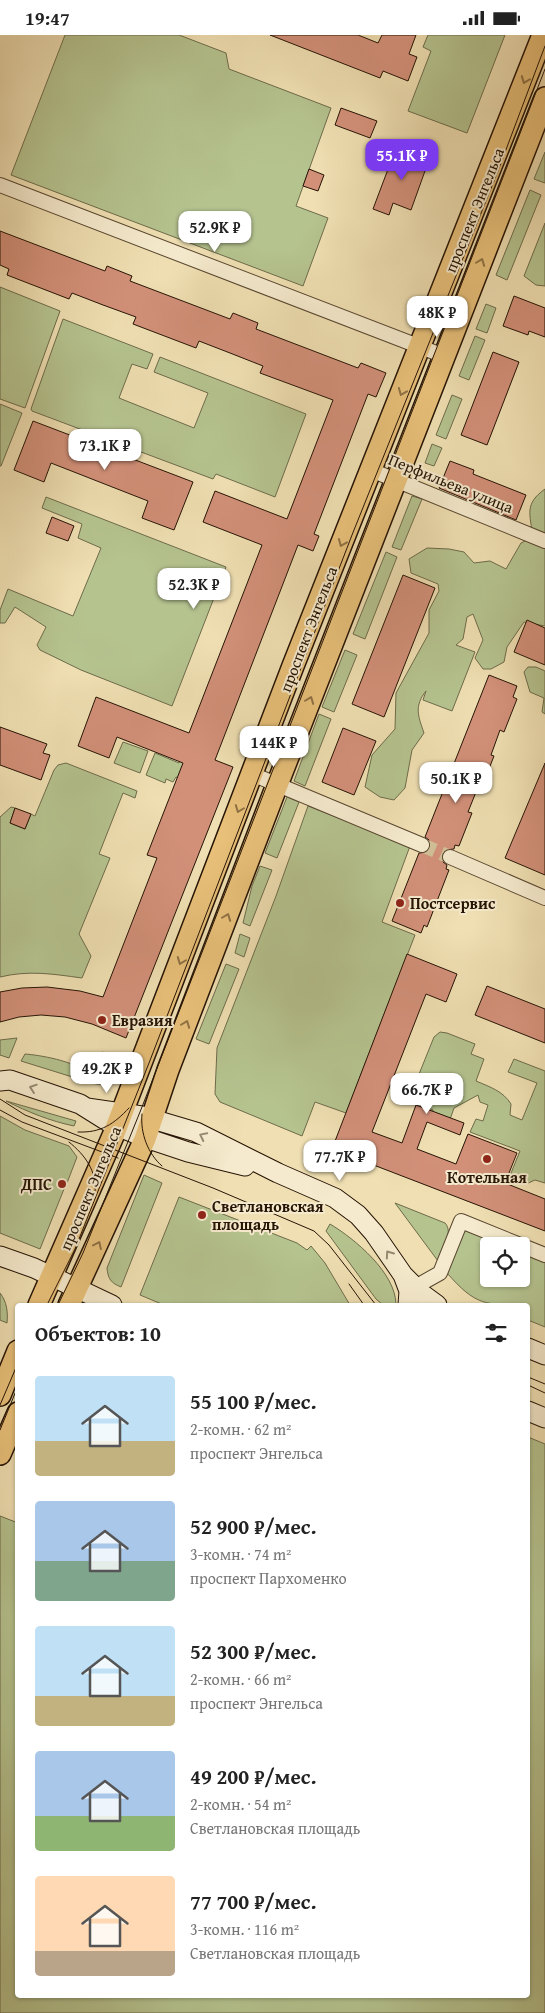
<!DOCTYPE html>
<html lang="ru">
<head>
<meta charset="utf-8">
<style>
	body { margin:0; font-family:"Gentium Book Plus",serif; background:#f6f6f6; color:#222; height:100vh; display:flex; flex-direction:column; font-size:19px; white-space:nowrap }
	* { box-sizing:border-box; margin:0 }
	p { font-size:16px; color:#767676 }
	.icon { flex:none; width:28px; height:28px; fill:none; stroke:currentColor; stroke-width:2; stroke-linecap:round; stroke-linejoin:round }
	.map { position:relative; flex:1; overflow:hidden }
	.drawer { position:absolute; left:15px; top:1268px; width:515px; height:695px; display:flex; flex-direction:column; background:#fff; border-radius:5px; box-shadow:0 1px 4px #0004 }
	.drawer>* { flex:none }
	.buttons { position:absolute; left:480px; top:1202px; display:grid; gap:10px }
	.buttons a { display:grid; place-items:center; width:50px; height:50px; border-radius:5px; background:#fff; box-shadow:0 1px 4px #0004; font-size:25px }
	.price { position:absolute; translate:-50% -42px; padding:0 11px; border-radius:10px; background:#fff; color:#222; font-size:16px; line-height:32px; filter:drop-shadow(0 1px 2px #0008) }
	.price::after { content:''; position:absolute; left:50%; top:30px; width:15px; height:11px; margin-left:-8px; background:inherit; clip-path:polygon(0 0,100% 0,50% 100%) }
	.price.selected { background:#7c3aed; color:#fff }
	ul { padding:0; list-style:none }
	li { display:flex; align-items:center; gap:15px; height:125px; padding:0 20px }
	li span { display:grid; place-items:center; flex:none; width:140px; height:100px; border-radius:5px; color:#555 }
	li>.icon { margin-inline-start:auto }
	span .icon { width:60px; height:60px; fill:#fffc; stroke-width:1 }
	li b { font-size:21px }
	h2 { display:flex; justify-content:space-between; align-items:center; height:60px; padding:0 20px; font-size:21px }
	.status { display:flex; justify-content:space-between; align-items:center; height:35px; padding:0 25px; background:#fff; direction:ltr }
	.status svg { height:14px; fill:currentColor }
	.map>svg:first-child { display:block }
	.green { fill:#b5c38f; stroke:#6d6b4a }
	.building { fill:#d29079; stroke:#251304 }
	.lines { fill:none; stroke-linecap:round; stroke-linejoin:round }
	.street-tunnel { stroke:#d1c098; stroke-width:14; stroke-dasharray:14 7; stroke-linecap:butt }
	.street-casing { stroke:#584630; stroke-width:16 }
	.secondary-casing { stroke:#251304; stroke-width:21 }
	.primary-casing { stroke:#251304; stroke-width:24 }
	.street { stroke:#f5eacd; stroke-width:14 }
	.secondary { stroke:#f5eacd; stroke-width:19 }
	.primary { stroke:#e8c079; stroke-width:21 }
	.tram { stroke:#251304; stroke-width:1 }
	.oneway { stroke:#907244 }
	.oneway2 { stroke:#978973 }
	.poi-dot { fill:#8f2418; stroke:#f5eacd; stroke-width:2 }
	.labels { text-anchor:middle; stroke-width:4; stroke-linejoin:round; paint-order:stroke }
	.street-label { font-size:16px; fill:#251304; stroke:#f5eacd }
	.poi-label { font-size:16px; font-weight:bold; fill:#251304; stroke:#f5eacd; text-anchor:start }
</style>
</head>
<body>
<div class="status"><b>19:47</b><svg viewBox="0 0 49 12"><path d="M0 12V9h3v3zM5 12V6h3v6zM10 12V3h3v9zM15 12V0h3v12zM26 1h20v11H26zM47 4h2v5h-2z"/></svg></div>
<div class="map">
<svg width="545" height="1978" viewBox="0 0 545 1978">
	<rect width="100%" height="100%" fill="#efdfb2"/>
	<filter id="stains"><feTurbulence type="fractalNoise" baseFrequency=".004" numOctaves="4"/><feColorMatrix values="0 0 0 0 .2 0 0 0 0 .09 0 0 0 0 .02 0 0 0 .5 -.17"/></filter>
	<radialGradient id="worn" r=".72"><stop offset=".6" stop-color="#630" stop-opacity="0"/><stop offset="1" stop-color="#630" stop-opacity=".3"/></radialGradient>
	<path class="green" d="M65 0H179L226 18 229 34 331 73 296 171 328 183 303 251 11 140Z
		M428 0H505L467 98 408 76 431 16 423 12Z
		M545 117V148L534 144Z
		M530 155 541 160 507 245 496 240Z
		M545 188V251L536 250 524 241Z
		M0 252 60 276 25 373 0 364Z
		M486 269 496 273 487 298 476 294Z
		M63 284 153 319 147 334 132 329 119 363 194 393 208 358 154 337 160 322 306 379 275 462 216 439 213 444 32 376 31 374Z
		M475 301 485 305 469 345 459 341Z
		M452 360 462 364 446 404 436 400Z
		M0 369 22 378 1 431H0Z
		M432 409 442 413 434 431 425 428Z
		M545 454V591L524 587 507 612 504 627 491 634H483L475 623 483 605 473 579 467 582 463 604 456 610 475 617 452 676 423 665 426 656C414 671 418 681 424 698L412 715 405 753 394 765 380 762 365 752 372 720 395 694 396 658 429 598V575L439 556 438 549 411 538 409 524 427 513 449 514 464 517 474 528 490 526 506 534 521 508 533 502C530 479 524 469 545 454Z
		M412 461 422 464 401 515 392 512Z
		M46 462 226 532 172 671 81 635 40 615 37 610 46 592 15 572 5 588H0V575L8 554 73 581 101 513 78 503 82 489 42 473Z
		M386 517 397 522 365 604 353 599Z
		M345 615 357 620 334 677 322 672Z
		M528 632H536L545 636V679L542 677 544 663 530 657 524 637Z
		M319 679 331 684 305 751 294 746Z
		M123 707 148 716 140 738 114 728Z
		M155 718 179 728 181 723 192 728 185 746 176 742 173 747 166 744 165 748 146 740Z
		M66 728 137 756 135 763 123 758 99 819 110 823 79 899 91 921 82 943C53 939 29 935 0 942V782L11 772 15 773 10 788 25 794 31 779 35 781 54 735 58 730Z
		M287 762 299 767 277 823 265 818Z
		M308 771 410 811 382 887 415 900 346 1078 315 1067 302 1101 220 1067 215 1059 217 1013 276 861Z
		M260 831 272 835 250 891 243 888 252 851Z
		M240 899 250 903 244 922 235 918Z
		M226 929 239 934 209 1009 196 1004Z
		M440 997 447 998 475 1009 471 1019 484 1024 476 1046C490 1052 503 1056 511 1069L510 1080 522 1085 537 1048 508 1037 514 1024 545 1036V1148L535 1145 526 1149 509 1143 520 1116 470 1097 476 1084 483 1086 488 1070 480 1067 478 1060 454 1073 448 1090 430 1083 433 1075 416 1068 418 1062 411 1059 434 1002Z
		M17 1003 9 1023 0 1020V1005Z
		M102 1017 126 1026C120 1043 110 1053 92 1048Z
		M25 1019C39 1020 75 1026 84 1037L82 1045 21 1026Z
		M6 1066 76 1086 74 1091C50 1086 28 1077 6 1066Z
		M0 1081 25 1095 69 1111 77 1122 67 1148 60 1145 58 1151 64 1154 40 1214 0 1198Z
		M144 1140 162 1148 121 1252C111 1248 108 1244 107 1233Z
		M179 1162 297 1208 307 1215 311 1211 325 1228 350 1270H164L140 1260Z
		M395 1168 445 1188C454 1197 442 1215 438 1226Z
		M330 1189C355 1204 396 1238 396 1270H383L376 1264 326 1196Z
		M464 1195 505 1211H489V1244H521V1218L545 1227V1292L528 1285V1270C485 1270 476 1271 447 1238Z
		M0 1258C7 1267 8 1277 7 1288L0 1285Z
		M528 1402 545 1409V1978H0V1481L18 1488V1960H528Z"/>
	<path class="building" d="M270 0H358L378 8 382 0H416L409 19 417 22 408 46 383 36 380 43Z
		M341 73 377 86 370 103 335 90Z
		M396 113 407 118 409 114 430 122 411 175 393 168 389 180 373 174Z
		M309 134 324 140 318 156 303 151Z
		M0 196 105 236 107 231 132 241 130 246 230 284 233 278 258 288 256 294 358 333 361 328 386 338 376 362 368 359 314 499 319 501 313 516 298 510 215 725 233 732 126 1003 92 989 65 982 41 980 19 982 0 987V957L22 953 47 952 80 956 103 962 157 823 147 820 183 728 117 702 109 723 78 711 96 662 189 698 262 510 203 487 215 456 287 484 333 365 260 338 263 331 230 318 199 306 196 313 133 289 136 282 103 270 72 258 69 264 7 240 9 234 0 230Z
		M514 261 545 273V302L529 296 528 300 503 291Z
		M493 317 519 327 487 410 461 400Z
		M33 386 193 447 174 495 142 483 148 466 51 428 44 447 14 435Z
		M450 426 474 435 473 439 526 460 516 485 439 453Z
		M52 482 74 491 68 506 46 498Z
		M403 540 435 553 384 682 352 669Z
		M527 585 545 593V630L514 617Z
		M489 640 517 651 513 662 517 664 504 697 500 695 491 720 494 721 481 754 478 752 468 777 472 778 459 811 455 810 454 814 445 815 442 819 443 827 447 830 446 834 449 835 427 892 424 890 421 898 392 886 419 818 427 817 430 813 429 805 425 802Z
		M0 692 47 709 43 718 50 720 41 745 0 730Z
		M343 693 376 706 354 760 322 747Z
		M545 728V840L505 823Z
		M15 773 31 779 25 794 10 788Z
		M407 919 457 939 446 967 426 959 372 1097 402 1108 416 1070 464 1088 460 1100 427 1087 417 1114 456 1129 468 1099 517 1118 505 1148 545 1164V1196L332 1114Z
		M487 951 545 974V1008L475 980Z"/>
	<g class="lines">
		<path class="street-tunnel" d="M422 810 450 822"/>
		<defs>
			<path id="street" d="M0 150 444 321
				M371 435 545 506
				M252 739 422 810
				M450 822 545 863
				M415 1252 440 1238 461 1186 545 1220"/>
			<path id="secondary" d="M0 1046 10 1045 80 1069 112 1089 146 1103 188 1117 245 1131
				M87 1073 142 1081 196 1097 278 1138 335 1163 358 1180 374 1198 403 1240 422 1259 437 1270
				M0 1221 34 1233 112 1270
				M403 1240 409 1256 408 1270
				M528 1313 545 1320
				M528 1376 545 1383"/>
			<path id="primary" d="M39 1270 113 1101 293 631 543 0
				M69 1270 145 1104 168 1035 277 750 545 63
				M0 1360 18 1316
				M0 1419 18 1378"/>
		</defs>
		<use href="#street" class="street-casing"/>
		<use href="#secondary" class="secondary-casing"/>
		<use href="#primary" class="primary-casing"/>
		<use href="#street" class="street"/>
		<use href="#secondary" class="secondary"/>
		<use href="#primary" class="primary"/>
		<path class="tram" d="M0 1064 25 1080 213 1153 314 1196 329 1210 376 1270
			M0 1075 22 1087 118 1123
			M142 1079C140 1098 148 1119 162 1131
			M78 1097C101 1098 114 1089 129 1073
			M69 1107C85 1120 97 1136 95 1157
			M349 1249 364 1270
			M47 1270 75 1214 149 1028 352 500 498 136 545 11
			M58 1270 83 1218 142 1072 545 34
			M528 1342 545 1349
			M528 1350 545 1358
			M0 1370 18 1328
			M0 1395 18 1351"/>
	</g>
	<defs><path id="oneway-chevron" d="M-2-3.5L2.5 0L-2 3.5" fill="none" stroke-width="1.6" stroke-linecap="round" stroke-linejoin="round" transform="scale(1.25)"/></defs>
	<g class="oneway">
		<use href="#oneway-chevron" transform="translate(525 45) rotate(111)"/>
		<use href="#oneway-chevron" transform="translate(481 227) rotate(-69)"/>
		<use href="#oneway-chevron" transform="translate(402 357) rotate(112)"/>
		<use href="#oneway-chevron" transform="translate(342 508) rotate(112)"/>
		<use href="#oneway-chevron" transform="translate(310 665) rotate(-69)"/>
		<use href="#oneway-chevron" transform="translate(239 774) rotate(111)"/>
		<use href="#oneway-chevron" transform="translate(227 882) rotate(-69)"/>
		<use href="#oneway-chevron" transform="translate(181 926) rotate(111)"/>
		<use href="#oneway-chevron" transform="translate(186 989) rotate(-69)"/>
		<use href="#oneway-chevron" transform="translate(98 1210) rotate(-65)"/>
	</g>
	<g class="oneway2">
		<use href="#oneway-chevron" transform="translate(33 1053) rotate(-161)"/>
		<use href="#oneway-chevron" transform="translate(203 1101) rotate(-154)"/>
		<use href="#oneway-chevron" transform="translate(389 1219) rotate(-125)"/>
	</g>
	<g class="poi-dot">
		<circle cx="400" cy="868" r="5"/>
		<circle cx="102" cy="985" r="5"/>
		<circle cx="487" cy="1124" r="5"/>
		<circle cx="62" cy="1149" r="5"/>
		<circle cx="202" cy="1180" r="5"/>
	</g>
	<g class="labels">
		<g class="street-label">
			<text transform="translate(474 175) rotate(-68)" y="6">проспект Энгельса</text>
			<text transform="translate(451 448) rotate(22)" y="6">Перфильева улица</text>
			<text transform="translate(308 594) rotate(-69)" y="6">проспект Энгельса</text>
			<text transform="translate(90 1153) rotate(-67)" y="6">проспект Энгельса</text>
		</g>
		<g class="poi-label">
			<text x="410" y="874">Постсервис</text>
			<text x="112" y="991">Евразия</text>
			<text x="487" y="1148" text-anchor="middle">Котельная</text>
			<text x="52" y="1155" text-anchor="end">ДПС</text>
			<text x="212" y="1177">Светлановская<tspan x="212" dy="18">площадь</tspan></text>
		</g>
	</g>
	<rect width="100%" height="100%" filter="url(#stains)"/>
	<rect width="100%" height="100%" fill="url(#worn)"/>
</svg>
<div class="buttons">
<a><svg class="icon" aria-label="locate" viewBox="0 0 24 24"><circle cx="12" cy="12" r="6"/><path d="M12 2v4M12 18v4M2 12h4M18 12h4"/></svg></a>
</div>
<b class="price selected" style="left:402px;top:146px">55.1K ₽</b>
<b class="price" style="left:215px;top:218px">52.9K ₽</b>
<b class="price" style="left:437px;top:303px">48K ₽</b>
<b class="price" style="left:105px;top:436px">73.1K ₽</b>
<b class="price" style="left:194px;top:575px">52.3K ₽</b>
<b class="price" style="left:274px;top:733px">144K ₽</b>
<b class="price" style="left:456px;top:769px">50.1K ₽</b>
<b class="price" style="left:107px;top:1059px">49.2K ₽</b>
<b class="price" style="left:427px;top:1080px">66.7K ₽</b>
<b class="price" style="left:340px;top:1147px">77.7K ₽</b>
<section class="drawer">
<h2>Объектов: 10<svg class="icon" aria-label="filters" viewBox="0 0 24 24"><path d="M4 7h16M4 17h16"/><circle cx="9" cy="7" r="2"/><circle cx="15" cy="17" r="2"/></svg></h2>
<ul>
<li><span style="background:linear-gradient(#bfe0f5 65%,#c2b280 0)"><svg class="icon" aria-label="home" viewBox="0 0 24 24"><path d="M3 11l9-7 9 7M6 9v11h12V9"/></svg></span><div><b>55 100 ₽/мес.</b><p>2-комн. · 62 m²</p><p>проспект Энгельса</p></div></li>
<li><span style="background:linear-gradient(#a9c7e8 60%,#7fa58c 0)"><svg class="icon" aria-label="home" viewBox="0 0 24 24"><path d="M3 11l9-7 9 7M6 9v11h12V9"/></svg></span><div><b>52 900 ₽/мес.</b><p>3-комн. · 74 m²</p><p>проспект Пархоменко</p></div></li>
<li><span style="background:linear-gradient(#bfe0f5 70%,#c2b280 0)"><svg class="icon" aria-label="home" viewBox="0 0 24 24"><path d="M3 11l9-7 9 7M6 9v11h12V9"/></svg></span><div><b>52 300 ₽/мес.</b><p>2-комн. · 66 m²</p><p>проспект Энгельса</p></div></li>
<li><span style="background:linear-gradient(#a9c7e8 65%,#8fb573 0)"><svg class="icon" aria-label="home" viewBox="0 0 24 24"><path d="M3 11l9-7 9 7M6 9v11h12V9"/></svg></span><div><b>49 200 ₽/мес.</b><p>2-комн. · 54 m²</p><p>Светлановская площадь</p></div></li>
<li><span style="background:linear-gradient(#ffd9b3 75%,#b9a48a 0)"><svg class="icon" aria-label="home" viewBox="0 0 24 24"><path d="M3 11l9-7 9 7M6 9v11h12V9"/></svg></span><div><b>77 700 ₽/мес.</b><p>3-комн. · 116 m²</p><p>Светлановская площадь</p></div></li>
</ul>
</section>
</div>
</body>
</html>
